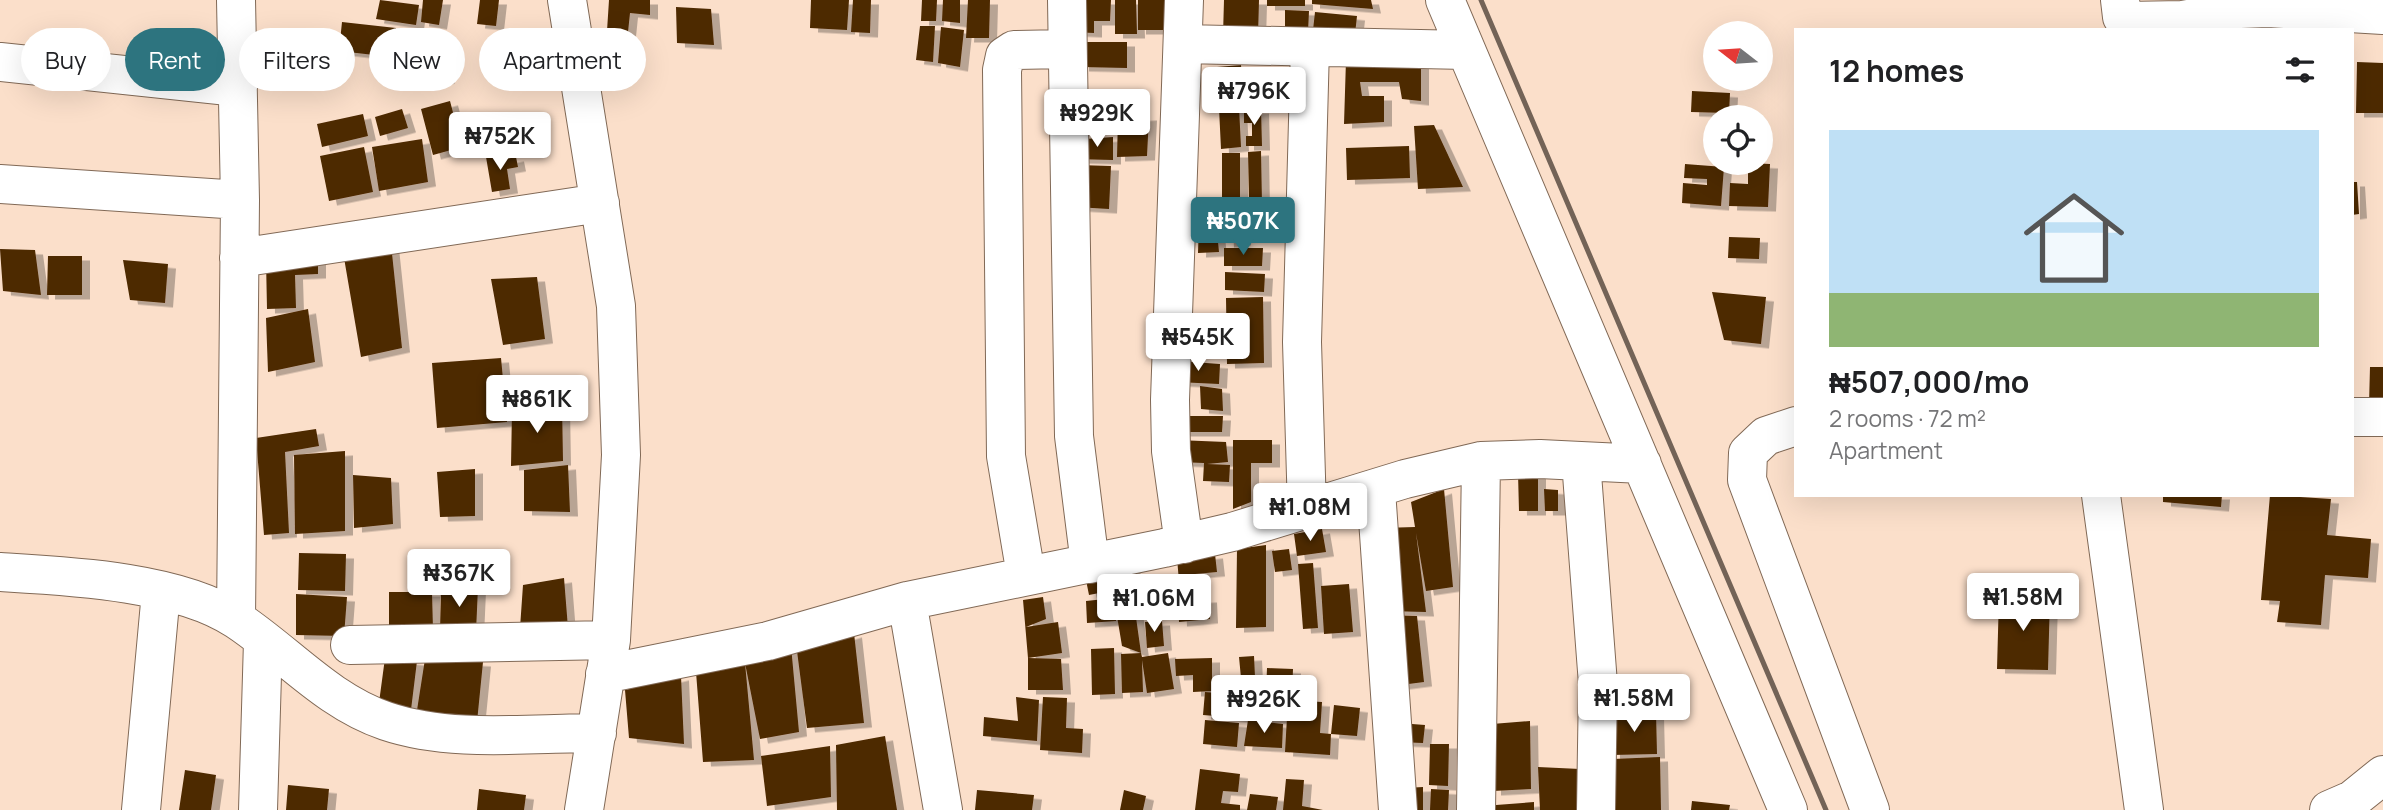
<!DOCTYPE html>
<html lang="en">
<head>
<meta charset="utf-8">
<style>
	body { margin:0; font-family:Manrope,sans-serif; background:#f2f2f2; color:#202124; height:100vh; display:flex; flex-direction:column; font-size:26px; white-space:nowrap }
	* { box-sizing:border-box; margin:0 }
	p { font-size:23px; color:#757577 }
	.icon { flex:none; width:38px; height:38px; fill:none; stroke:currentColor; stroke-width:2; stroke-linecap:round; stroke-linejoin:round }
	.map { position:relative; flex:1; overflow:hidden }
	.sheet { position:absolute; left:1794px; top:28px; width:560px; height:469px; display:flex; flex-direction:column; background:#fff; border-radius:0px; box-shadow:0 7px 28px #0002 }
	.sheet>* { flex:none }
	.top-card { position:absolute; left:21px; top:28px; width:665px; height:63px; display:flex; gap:14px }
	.needle { width:46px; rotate:287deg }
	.tools { position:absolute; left:1703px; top:21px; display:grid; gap:14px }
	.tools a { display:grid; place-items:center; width:70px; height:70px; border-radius:50%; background:#fff; box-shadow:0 7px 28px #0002; font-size:35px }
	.price { position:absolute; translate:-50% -60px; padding:0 16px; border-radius:7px; background:#fff; color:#222; font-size:23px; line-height:46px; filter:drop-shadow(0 2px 4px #0008) }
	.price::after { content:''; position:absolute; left:50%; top:42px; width:21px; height:16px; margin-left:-10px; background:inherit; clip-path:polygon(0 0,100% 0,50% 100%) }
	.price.selected { background:#2d747f; color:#fff }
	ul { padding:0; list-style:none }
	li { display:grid; align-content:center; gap:14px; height:371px; padding:0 35px }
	li span { display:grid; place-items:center; height:217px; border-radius:0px; color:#555 }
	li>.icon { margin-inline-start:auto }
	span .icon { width:126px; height:126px; fill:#fffc; stroke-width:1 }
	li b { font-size:30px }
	h2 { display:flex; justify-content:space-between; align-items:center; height:84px; padding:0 35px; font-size:30px }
	.pill { padding:0 24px; border-radius:32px; background:#fff; box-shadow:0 7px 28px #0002; font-size:24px; line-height:63px }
	.pill.selected { background:#2d747f; color:#fff }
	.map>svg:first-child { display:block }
	.building { fill:#4d2906; filter:url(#shadow) }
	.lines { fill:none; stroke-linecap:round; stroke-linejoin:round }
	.minor-casing { stroke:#816956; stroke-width:40 }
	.minor { stroke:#fff; stroke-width:38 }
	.rail { stroke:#736357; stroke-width:5 }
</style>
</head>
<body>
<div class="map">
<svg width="2383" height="810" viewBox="0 0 2383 810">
	<defs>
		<filter id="shadow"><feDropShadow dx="8" dy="4.5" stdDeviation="0" flood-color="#0004"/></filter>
	</defs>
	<rect width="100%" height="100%" fill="#fbdfca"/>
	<path class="building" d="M380 0 419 5 416 25 376 19Z
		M423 0H443L439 25 421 22Z
		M480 0H499L496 26 477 24Z
		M609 0H650V15L630 13 628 32 607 31Z
		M811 0H849L847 30 810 28Z
		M853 0H871L870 33 851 32Z
		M922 0H937L936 21H921Z
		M943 0H960V23L942 21Z
		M968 0H990L989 38H966Z
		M1073 0H1111L1110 21H1094V33L1072 32Z
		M1115 0H1136L1137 34H1115Z
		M1138 0H1176V30H1138Z
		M1224 0H1259L1258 36 1223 35Z
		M1267 0H1305V6H1267Z
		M1312 0H1371L1373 9 1312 4Z
		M676 7 711 9 714 45 677 43Z
		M1285 10 1309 11 1308 32 1285 31Z
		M1315 12 1357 16 1355 34 1313 30Z
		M342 22 396 28 392 57 339 51Z
		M920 26H935L933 62 916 60Z
		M941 27 964 30 960 67 938 63Z
		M406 30 449 36 446 55 404 48Z
		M1081 42H1127V68L1081 67Z
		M1421 59V101L1402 99 1399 82H1360L1362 96H1384V122L1344 124 1346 60Z
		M444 61 447 79 408 84 406 67Z
		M2357 62 2383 63V113H2356Z
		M1241 65 1244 101 1220 104 1217 67Z
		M1692 91 1730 93 1729 113 1691 112Z
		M450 101 462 147 433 155 421 109Z
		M1239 107 1241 147 1221 149 1219 108Z
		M402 109 408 128 380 136 375 117Z
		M1261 109 1262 146H1246V136H1252V123H1244V110Z
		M363 114 368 136 322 147 317 124Z
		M1149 116 1147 156 1117 157 1118 118Z
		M1434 125 1463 187 1418 189 1414 126Z
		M1113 137V160L1074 159 1085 139Z
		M422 139 428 182 379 191 372 147Z
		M1409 146 1410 178 1347 180 1346 148Z
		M364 147 373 192 329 201 320 156Z
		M1261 151 1262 204H1249L1248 152Z
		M1222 153H1240V203H1222Z
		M503 155 506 159 516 157 518 167 507 169 510 189 492 192 486 157Z
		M1748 163 1770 164 1768 207 1729 206 1730 183 1748 184Z
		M1685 164 1724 167 1721 206 1682 203 1683 183 1707 185V179L1684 178Z
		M1078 165 1111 166 1109 209 1076 207Z
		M2352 182H2357L2359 214 2352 215Z
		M1182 197H1220L1217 218H1182Z
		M1224 211H1241L1243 241 1226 243Z
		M1199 222H1216L1219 252 1198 253Z
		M1729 237 1760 238 1759 259 1728 258Z
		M391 244 402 348 361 357 343 252Z
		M1224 248H1263L1262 266H1224Z
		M0 249 35 250 41 295 3 291Z
		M48 256H82V295H47Z
		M318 258V274L295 275 296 308 267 309 266 260Z
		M123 260 168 264 165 303 130 300Z
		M1225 272 1265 274 1264 292 1225 290Z
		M537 277 545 339 503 345 491 279Z
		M1712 292 1766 297 1761 344 1724 340Z
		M1263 297 1264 363 1227 364 1226 298Z
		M308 309 315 362 268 372 266 318Z
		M501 358 507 422 437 428 432 363Z
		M1178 361 1220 364 1219 384 1177 382Z
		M2370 367H2383V405H2369Z
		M1200 386 1222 389 1223 411 1201 409Z
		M562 403 563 461 511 466 512 410Z
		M1181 416H1223L1222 432H1180Z
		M316 429 319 446 285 452 289 533 264 535 256 438Z
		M1177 440 1226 442 1228 462 1207 464 1230 465 1229 482 1203 481 1204 463 1178 462Z
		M1233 440H1272V463H1251V502L1233 509Z
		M345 451V531L295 534 294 455Z
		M568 465 570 512 524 511V470Z
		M475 469V516L440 517 437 472Z
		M1538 470V511H1519L1518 473Z
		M353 475 391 478 393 524 354 528Z
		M1444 489 1453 587 1426 591 1416 533 1426 612 1388 611 1382 528 1415 527 1411 502Z
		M1544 489 1558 490V511H1545Z
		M2163 495H2222L2221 507 2163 502Z
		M2270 495 2331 499 2327 535 2371 539 2368 578 2325 575 2321 625 2277 622 2280 601 2261 600Z
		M1322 529 1326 552 1297 556 1294 534Z
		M1266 545V627L1236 628 1237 549Z
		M1289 549 1292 570 1275 572 1272 551Z
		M299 553 346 554 345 591 298 590Z
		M1215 554 1217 572 1195 574 1197 592 1180 593 1177 558Z
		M1313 563 1318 628 1303 629 1298 564Z
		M1132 566 1135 586 1089 595 1085 575Z
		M564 578 568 628H520L523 585Z
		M1349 584 1353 632 1324 634 1321 586Z
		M441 587H478L476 632 440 631Z
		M389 592H432L433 630H389Z
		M296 594 347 597 344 636 296 635Z
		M1133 596 1141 653 1122 646 1115 604 1116 621 1087 623 1086 601Z
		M1999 596 2050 597 2048 670 1997 669Z
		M1043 597 1046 619 1026 627 1058 622 1062 653 1028 658 1023 600Z
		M1209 598 1210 619 1179 622 1178 600Z
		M1387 615 1417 616 1424 682 1393 686Z
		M1162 621 1164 646 1147 648 1145 622Z
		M854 633 864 723 807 728 797 651Z
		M791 646 799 732 760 739 745 663 754 760 703 762 696 672Z
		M1114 648 1115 694 1092 695 1091 649Z
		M1141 653 1142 657 1168 653 1174 689 1147 693 1142 660 1143 692 1122 693 1121 654Z
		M1254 656 1255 677 1241 678 1239 657Z
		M385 658 417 661 410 718 378 710Z
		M1028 658 1061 659 1063 690H1028Z
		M1212 658V691L1193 692V675L1176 676 1175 659Z
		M425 659 483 662 477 722 415 723Z
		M1267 668 1293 669 1292 694 1266 693Z
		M681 676 684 744 629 738 625 690Z
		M1205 692 1241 695 1240 718 1203 715Z
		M1016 697 1039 700 1037 741 983 736 984 717 1018 721Z
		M1043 697 1067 698 1066 728 1083 729 1082 753 1040 750Z
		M1247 698H1284L1285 719 1248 720Z
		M1288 700 1322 702 1320 733 1331 734 1334 705 1360 708 1357 736 1331 734 1330 755 1285 752Z
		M1656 712 1657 754 1612 755 1611 713Z
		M1205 720 1239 723 1237 747 1203 744Z
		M1248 720 1283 724 1282 748 1244 746Z
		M1530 721 1531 789 1493 791 1492 724Z
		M1399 723 1425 725 1423 743 1397 742Z
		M885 736 897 810H837L836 745Z
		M1430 744H1449L1448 786 1429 785Z
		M830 746 831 797 767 806 761 756Z
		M1660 757 1661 810H1614L1613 759Z
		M1538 767 1580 769 1581 810H1540Z
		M1200 769 1240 774 1238 792 1223 791 1221 803 1240 805V810H1195Z
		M185 770 216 775 211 810H179Z
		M1286 779 1304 780 1302 806 1323 810H1283Z
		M288 785 329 789 327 810H286Z
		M1423 787V810H1405V788Z
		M479 789 526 795 524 810H477Z
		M1431 789 1449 790 1448 810H1430Z
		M977 790 1034 795 1032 810H975Z
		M1124 790 1146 796 1143 810H1120Z
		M1250 794 1278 797 1276 810H1247Z
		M1692 801 1730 805 1729 810H1691Z
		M1534 802V810H1496V805Z"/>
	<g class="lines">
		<defs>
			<path id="minor" d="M567 0 616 306 621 455 611 640 584 810
				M1067 0 1074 436 1090 564
				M1445 0 1788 810
				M2120 0 2122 17 2126 21 2183 20 2240 9 2268 8 2383 15
				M1183 44 1466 50
				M0 62 238 87
				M0 184 240 200
				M239 258 600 203
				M2352 417H2383
				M1796 426 1766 436 1748 453 1747 480 1870 810
				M1581 461 1598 684 1596 810
				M1376 490 1398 810
				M2101 495 2144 810
				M1307 510 1302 342 1310 47
				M1184 544 1171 451 1170 400 1184 0
				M0 572C68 576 179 581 237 620 287 653 327 701 386 721 451 743 528 733 597 733
				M1026 575 1006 456 1002 70 1005 56 1014 50 1066 49
				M907 601 943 810
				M236 619 240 200 236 0
				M350 645 611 640
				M605 674 768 641 907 601 1164 548 1232 532 1405 479 1481 461 1540 459 1642 464
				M141 810 161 592
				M258 810 263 641
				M1476 810 1481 461
				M2329 810 2352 800 2383 775"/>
		</defs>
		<use href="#minor" class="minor-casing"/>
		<use href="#minor" class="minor"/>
		<path class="rail" d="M1481 0 1826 810"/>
	</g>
</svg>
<div class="tools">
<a><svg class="needle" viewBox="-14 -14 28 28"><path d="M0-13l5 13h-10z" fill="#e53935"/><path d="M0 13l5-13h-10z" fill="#757577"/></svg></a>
<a><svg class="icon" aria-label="locate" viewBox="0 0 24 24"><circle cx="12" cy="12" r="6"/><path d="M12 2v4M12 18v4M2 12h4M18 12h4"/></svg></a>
</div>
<b class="price" style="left:1254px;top:127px">₦796K</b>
<b class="price" style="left:1097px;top:149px">₦929K</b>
<b class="price" style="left:500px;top:172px">₦752K</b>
<b class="price selected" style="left:1243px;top:257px">₦507K</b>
<b class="price" style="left:1198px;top:373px">₦545K</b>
<b class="price" style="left:537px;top:435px">₦861K</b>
<b class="price" style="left:1310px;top:543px">₦1.08M</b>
<b class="price" style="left:459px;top:609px">₦367K</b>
<b class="price" style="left:2023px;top:633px">₦1.58M</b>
<b class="price" style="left:1154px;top:634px">₦1.06M</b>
<b class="price" style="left:1634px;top:734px">₦1.58M</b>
<b class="price" style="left:1264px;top:735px">₦926K</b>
<div class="top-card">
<a class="pill">Buy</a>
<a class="pill selected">Rent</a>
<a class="pill">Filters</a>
<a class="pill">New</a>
<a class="pill">Apartment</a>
</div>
<section class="sheet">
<h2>12 homes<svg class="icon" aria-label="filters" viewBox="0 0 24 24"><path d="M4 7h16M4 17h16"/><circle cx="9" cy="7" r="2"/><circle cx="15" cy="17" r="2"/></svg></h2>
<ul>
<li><span style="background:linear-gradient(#bfe0f5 75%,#8fb573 0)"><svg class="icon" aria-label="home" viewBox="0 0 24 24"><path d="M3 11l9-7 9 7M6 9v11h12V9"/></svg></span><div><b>₦507,000/mo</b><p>2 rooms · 72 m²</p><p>Apartment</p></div></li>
</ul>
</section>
</div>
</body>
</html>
